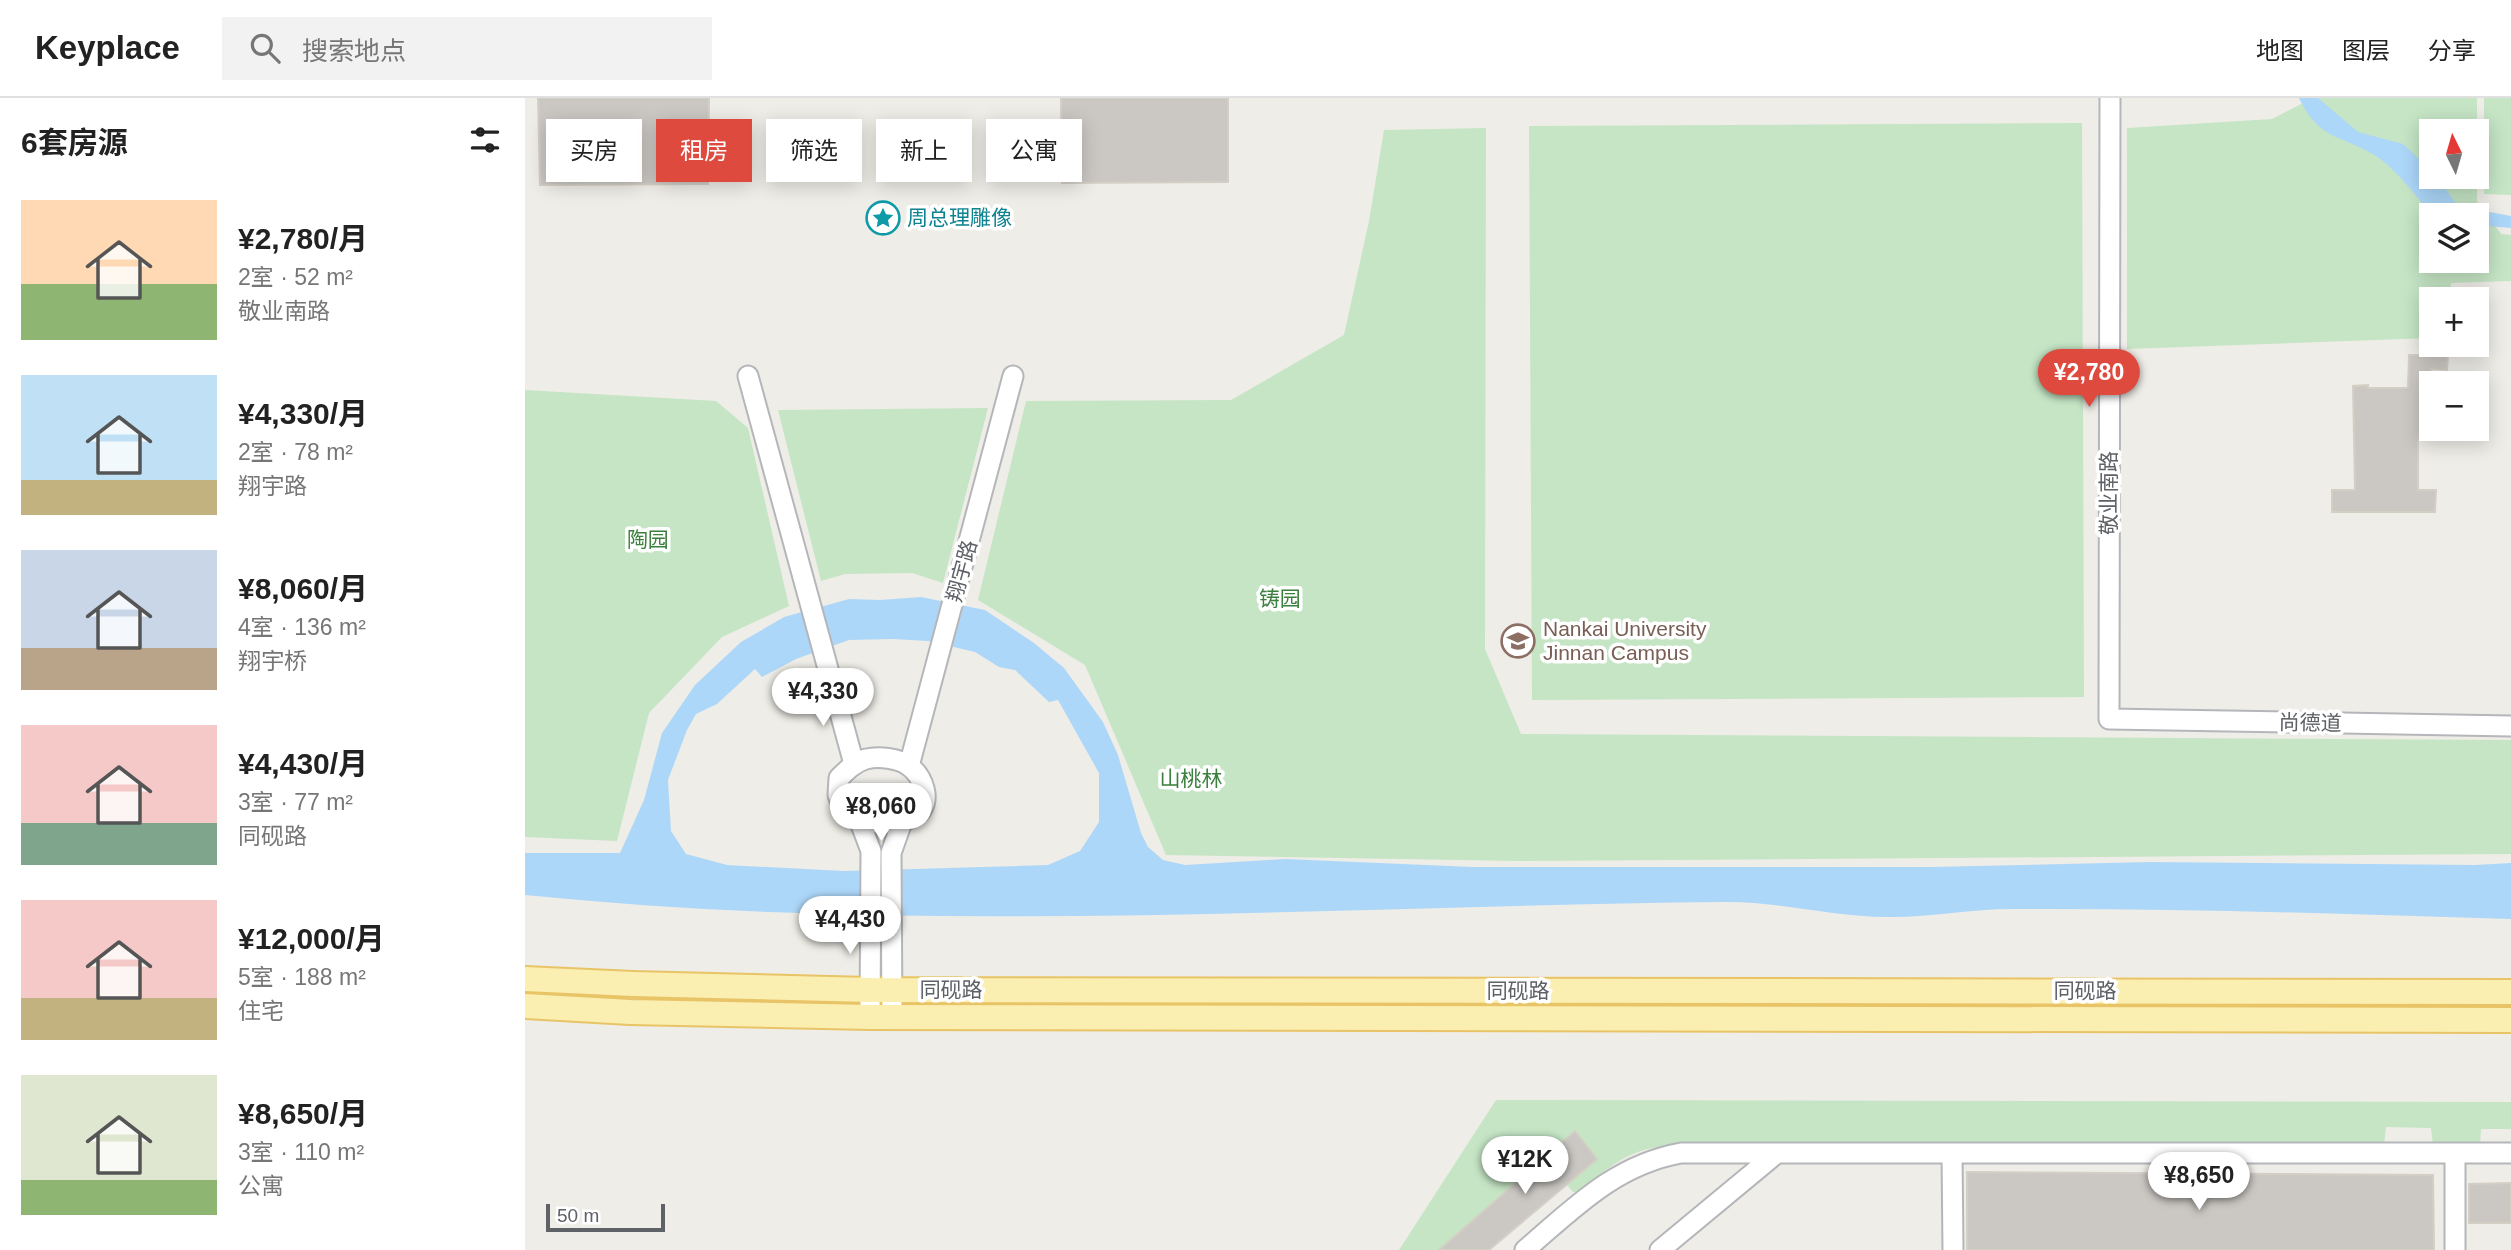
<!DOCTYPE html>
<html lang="zh">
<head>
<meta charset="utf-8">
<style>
	body { margin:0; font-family:Arial,"Noto Sans SC",sans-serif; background:#f2f2f2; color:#222; height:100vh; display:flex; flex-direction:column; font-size:26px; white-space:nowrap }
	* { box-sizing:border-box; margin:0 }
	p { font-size:23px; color:#767676 }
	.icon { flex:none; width:38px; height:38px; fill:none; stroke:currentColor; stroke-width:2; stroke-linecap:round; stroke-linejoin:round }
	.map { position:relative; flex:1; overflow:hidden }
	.drawer { display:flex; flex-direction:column; background:#fff; width:525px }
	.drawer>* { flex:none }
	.hud { position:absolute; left:21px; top:21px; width:665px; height:63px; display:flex; gap:14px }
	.needle { width:46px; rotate:355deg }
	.controls { position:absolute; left:1894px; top:21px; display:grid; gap:14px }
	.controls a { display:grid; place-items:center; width:70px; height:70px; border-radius:0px; background:#fff; box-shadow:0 4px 18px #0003; font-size:35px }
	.scale { position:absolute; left:21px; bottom:18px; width:119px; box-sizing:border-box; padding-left:7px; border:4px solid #5e6166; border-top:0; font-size:19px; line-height:24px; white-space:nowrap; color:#5e6166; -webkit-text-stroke:5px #fff; paint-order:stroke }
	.price { position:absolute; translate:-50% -60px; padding:0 16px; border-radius:24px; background:#fff; color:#222; font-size:23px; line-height:46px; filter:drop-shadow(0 2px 4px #0008) }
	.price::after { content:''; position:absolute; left:50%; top:42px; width:21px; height:16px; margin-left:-10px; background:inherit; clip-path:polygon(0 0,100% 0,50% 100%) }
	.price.on { background:#de4b3e; color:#fff }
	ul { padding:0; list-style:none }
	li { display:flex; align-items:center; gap:21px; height:175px; padding:0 21px }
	li span { display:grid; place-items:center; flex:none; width:196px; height:140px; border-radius:0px; color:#555 }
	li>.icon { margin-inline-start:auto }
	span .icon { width:84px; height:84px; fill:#fffc; stroke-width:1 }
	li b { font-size:30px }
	h2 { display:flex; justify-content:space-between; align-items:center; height:84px; padding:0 21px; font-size:30px }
	.pill { padding:0 24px; border-radius:0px; background:#fff; box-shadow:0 4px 18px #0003; font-size:24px; line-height:63px }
	.pill.on { background:#de4b3e; color:#fff }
	header { display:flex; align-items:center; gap:42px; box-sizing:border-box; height:98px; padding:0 35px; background:#fff; border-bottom:2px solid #e0e0e0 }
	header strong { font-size:33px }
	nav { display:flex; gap:38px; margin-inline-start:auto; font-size:24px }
	.search { width:490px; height:63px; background:#f2f2f2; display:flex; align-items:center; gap:18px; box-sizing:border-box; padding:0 24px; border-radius:0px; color:#767676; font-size:26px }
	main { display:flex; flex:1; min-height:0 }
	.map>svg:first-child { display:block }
	.green { fill:#c5e5c5; fill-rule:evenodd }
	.water { fill:#add7f9; fill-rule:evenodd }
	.building { fill:#cbc8c4; stroke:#d4cfc5; stroke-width:2 }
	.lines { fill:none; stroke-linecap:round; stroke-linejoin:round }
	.minor-casing { stroke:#b4b6ba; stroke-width:23 }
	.major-casing { stroke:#e8c467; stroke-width:28 }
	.minor { stroke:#fff; stroke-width:19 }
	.major { stroke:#faeeb1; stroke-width:24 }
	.labels { text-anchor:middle; stroke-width:7; stroke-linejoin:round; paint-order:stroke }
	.culture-label { font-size:21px; fill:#0d838f; stroke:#fff; text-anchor:start }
	.street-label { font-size:21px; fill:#5e6166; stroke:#fff }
	.park-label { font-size:21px; fill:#3b803e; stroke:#fff }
	.education-label { font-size:21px; fill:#785e54; stroke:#fff; text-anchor:start }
</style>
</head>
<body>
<header>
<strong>Keyplace</strong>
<div class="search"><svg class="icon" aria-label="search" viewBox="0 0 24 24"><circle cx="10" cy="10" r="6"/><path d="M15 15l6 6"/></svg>搜索地点</div>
<nav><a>地图</a><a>图层</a><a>分享</a></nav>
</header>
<main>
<section class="drawer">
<h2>6套房源<svg class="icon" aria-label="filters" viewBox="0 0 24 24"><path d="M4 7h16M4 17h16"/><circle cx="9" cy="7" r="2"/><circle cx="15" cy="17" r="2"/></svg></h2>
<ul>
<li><span style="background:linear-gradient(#ffd9b3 60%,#8fb573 0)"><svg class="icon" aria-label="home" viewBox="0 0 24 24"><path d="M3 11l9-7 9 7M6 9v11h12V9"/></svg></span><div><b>¥2,780/月</b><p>2室 · 52 m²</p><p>敬业南路</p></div></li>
<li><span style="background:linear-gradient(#bfe0f5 75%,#c2b280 0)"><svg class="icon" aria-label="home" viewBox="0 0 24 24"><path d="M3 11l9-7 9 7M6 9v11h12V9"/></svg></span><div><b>¥4,330/月</b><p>2室 · 78 m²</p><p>翔宇路</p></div></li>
<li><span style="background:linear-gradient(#c9d6e8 70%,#b9a48a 0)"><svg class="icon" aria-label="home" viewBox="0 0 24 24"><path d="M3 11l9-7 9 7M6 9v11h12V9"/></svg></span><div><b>¥8,060/月</b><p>4室 · 136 m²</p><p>翔宇桥</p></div></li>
<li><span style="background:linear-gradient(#f6c9c9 70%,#7fa58c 0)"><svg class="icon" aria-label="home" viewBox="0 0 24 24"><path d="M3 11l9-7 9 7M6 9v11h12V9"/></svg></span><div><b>¥4,430/月</b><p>3室 · 77 m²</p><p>同砚路</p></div></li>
<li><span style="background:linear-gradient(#f6c9c9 70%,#c2b280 0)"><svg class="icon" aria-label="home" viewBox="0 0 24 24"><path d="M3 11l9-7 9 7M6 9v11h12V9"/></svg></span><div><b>¥12,000/月</b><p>5室 · 188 m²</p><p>住宅</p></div></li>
<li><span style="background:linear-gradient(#dfe7d0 75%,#8fb573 0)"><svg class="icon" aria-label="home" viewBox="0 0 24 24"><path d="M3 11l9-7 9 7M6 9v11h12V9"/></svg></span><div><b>¥8,650/月</b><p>3室 · 110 m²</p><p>公寓</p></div></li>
</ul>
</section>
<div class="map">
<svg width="1986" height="1152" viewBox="0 0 1986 1152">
	<rect width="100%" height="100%" fill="#efede7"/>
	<path class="green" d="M1788 0H1952V103L1976 136 1986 137V183L1926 185 1924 201H1906V240L1602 251V30L1747 21ZM1906 33H1951V79H1906ZM1906 117H1951V163H1906Z
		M1959 0H1986V97L1959 96Z
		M1557 25 1559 599 1007 602 1004 28Z
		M961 30 960 551 996 636 1986 642V756L993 763 641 757 560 567 453 502 501 303 706 302 819 237 844 123 859 32Z
		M0 292 191 303 223 330 264 508 197 539 124 615 92 743 0 739Z
		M463 310 418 485 387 475 320 476 296 483 253 312Z
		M971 1002 1986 1004V1031H1956L1955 1047H1908L1906 1030 1861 1029 1859 1047 1162 1045C1108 1050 1096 1058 1055 1094H1048L1042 1087 1072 1061 1050 1033 923 1152H874Z"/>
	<path class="water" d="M1774 0H1793L1833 34 1878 46 1906 72V79H1912L1933 108 1986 118V130L1951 127V117H1914L1905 114C1890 97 1870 70 1851 58 1815 36 1795 43 1774 0Z
		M396 499 460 512 509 545 539 570 578 624 593 657 616 735 623 749 638 762 660 767 760 761 948 769H1406L1625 764 1950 767 1986 765V821C1820 816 1653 810 1487 811 1447 811 1407 819 1367 819 1311 820 1254 803 1198 804 798 808 399 838 0 797V755H95L119 702 137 635 170 587 216 544 259 519 324 501 355 502ZM368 541 403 543 450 554 474 569 490 572 524 604 533 602 574 675V724L555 753 523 767 319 773 202 767 161 756 146 733 143 682 162 632 171 616 192 606 230 571 237 579 271 561 324 542Z"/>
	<path class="building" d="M13 0H184L183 86 15 87Z
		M536 0H703V84L537 85Z
		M1884 257H1923L1922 272 1906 271V342H1893V392H1911L1910 414H1807V392H1830L1828 288 1843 287V290H1883Z
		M1050 1033 1072 1061 964 1152H914Z
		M1442 1074 1908 1077 1909 1152H1442Z
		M1986 1085V1125H1944V1086Z"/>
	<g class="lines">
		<defs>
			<path id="minor" d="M1585 0 1584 621 1986 628
				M223 278 329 666
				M384 668 488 278
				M335 724 363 725 377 724
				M345 919 346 753 335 724 319 712 313 697 314 680C322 672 330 664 341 661 353 658 374 660 384 668 398 678 408 704 392 716 388 719 382 721 377 724L366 755 367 919
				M1427 1055 1428 1152
				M1000 1152C1049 1110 1090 1067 1156 1055H1986
				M1135 1152 1252 1055
				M1930 1152V1055"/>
			<path id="major" d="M0 881 108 886 345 892 1986 894
				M0 908 105 914 345 919 1986 922"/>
		</defs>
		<use href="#minor" class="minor-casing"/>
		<use href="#major" class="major-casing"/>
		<use href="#minor" class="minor"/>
		<use href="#major" class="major"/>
	</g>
	<defs>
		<symbol id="sight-ring" viewBox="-11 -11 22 22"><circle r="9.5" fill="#fff" stroke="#0f9aa8" stroke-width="1.5"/><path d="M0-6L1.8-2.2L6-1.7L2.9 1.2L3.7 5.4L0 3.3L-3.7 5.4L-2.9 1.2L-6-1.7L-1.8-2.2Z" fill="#0f9aa8"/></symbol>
		<symbol id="university-ring" viewBox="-11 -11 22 22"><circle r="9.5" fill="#fff" stroke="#8d6e63" stroke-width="1.5"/><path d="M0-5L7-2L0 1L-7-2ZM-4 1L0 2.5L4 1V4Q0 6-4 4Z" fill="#8d6e63"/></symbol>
	</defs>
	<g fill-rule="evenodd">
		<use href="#sight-ring" x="339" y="101" width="38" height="38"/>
		<use href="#university-ring" x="974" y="524" width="38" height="38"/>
	</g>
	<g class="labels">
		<g class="culture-label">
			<text x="382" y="127">周总理雕像</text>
		</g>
		<g class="street-label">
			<text transform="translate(1584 395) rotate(-90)" y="7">敬业南路</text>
			<text transform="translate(437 473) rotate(-75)" y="7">翔宇路</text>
			<text transform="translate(1785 625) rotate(1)" y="7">尚德道</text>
			<text x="426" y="899">同砚路</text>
			<text x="993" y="900">同砚路</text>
			<text x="1560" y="900">同砚路</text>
		</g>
		<g class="park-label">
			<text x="123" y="449">陶园</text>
			<text x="755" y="508">铸园</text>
			<text x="666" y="688">山桃林</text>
		</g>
		<g class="education-label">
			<text x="1018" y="538">Nankai University<tspan x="1018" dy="24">Jinnan Campus</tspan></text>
		</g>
	</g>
</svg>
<div class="controls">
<a><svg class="needle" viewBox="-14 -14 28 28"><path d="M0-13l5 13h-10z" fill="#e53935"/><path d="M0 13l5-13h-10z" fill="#767676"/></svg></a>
<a><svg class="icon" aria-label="layers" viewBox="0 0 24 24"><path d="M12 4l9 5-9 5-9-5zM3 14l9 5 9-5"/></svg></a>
<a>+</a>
<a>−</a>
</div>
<div class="scale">50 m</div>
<b class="price on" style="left:1564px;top:311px">¥2,780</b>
<b class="price" style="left:298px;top:630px">¥4,330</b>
<b class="price" style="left:356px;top:745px">¥8,060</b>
<b class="price" style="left:325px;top:858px">¥4,430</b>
<b class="price" style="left:1000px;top:1098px">¥12K</b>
<b class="price" style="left:1674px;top:1114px">¥8,650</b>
<div class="hud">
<a class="pill">买房</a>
<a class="pill on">租房</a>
<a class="pill">筛选</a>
<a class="pill">新上</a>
<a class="pill">公寓</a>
</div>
</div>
</main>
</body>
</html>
